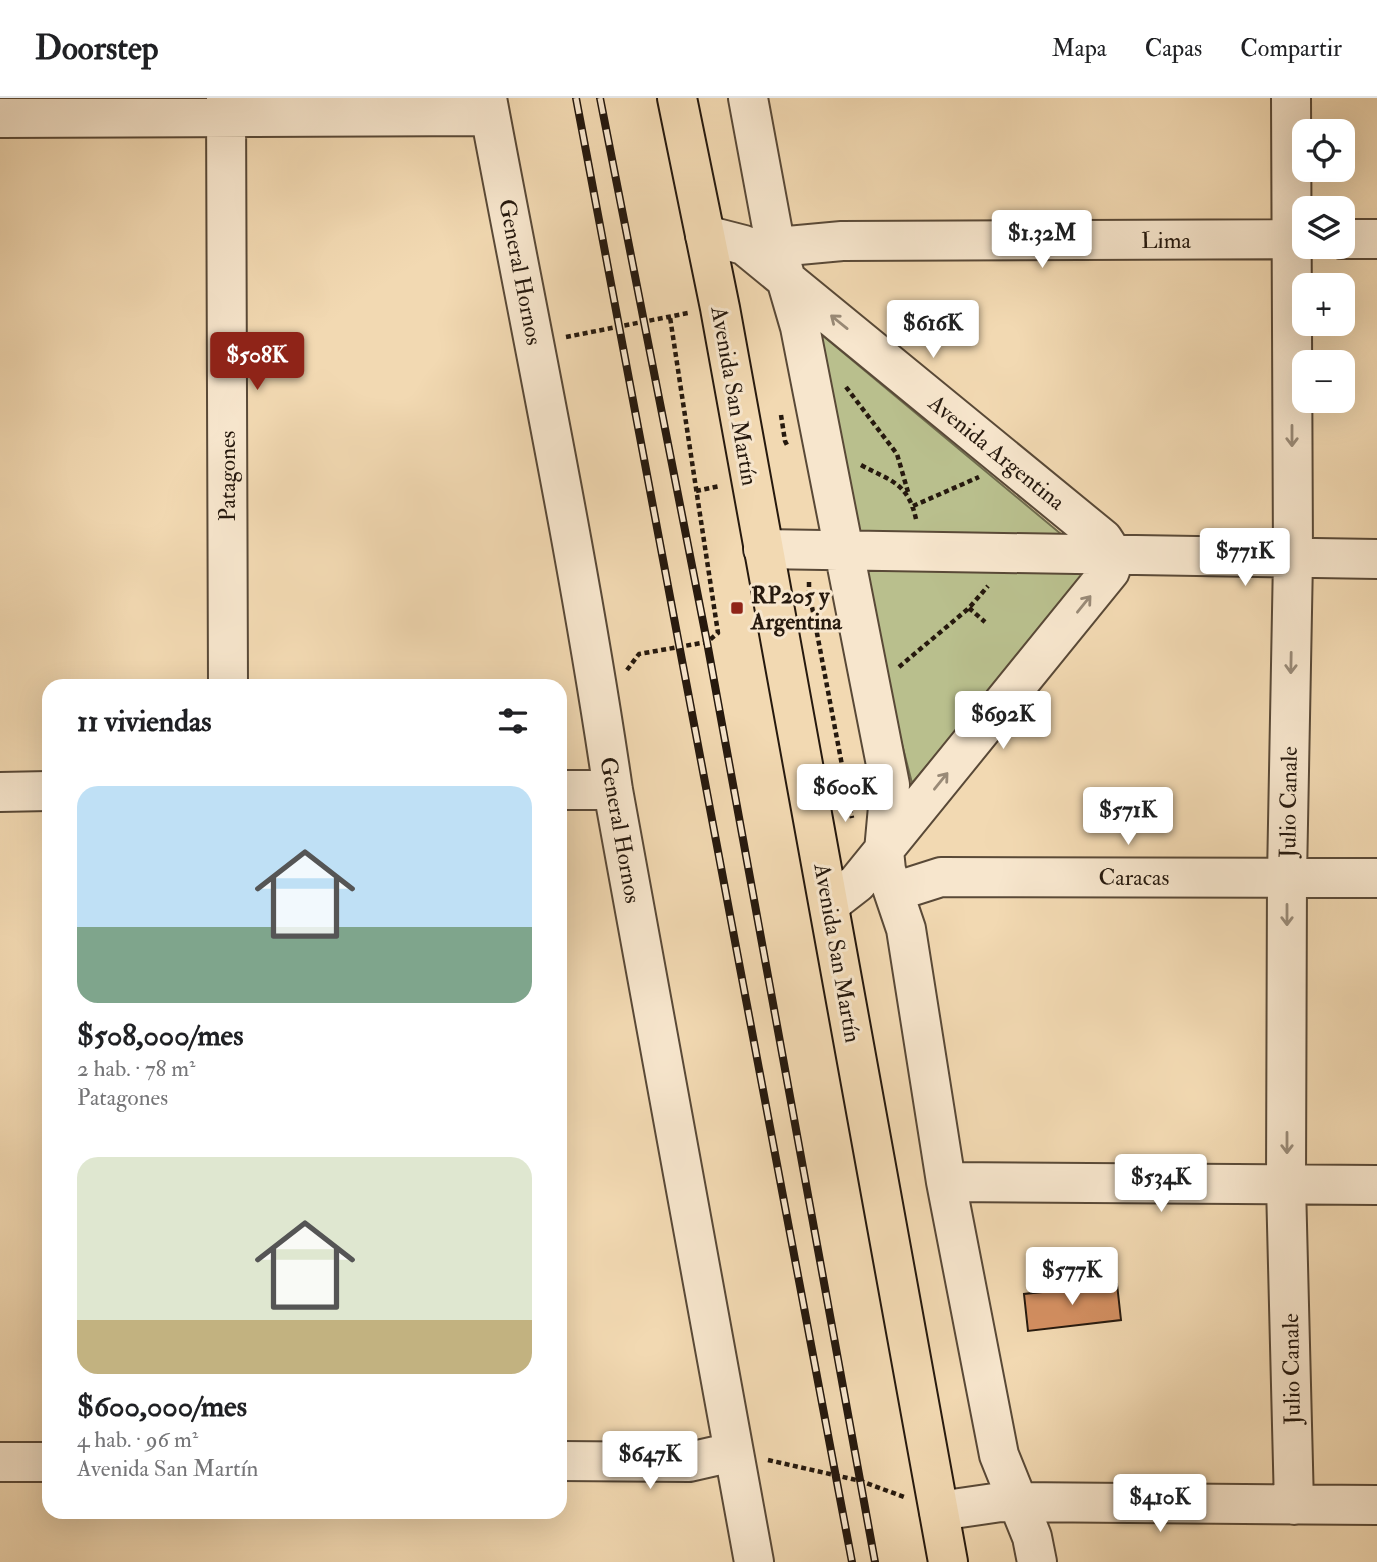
<!DOCTYPE html>
<html lang="es">
<head>
<meta charset="utf-8">
<style>
	body { margin:0; font-family:"IM FELL Double Pica",serif; background:#f6f6f6; color:#202124; height:100vh; display:flex; flex-direction:column; font-size:26px; white-space:nowrap }
	* { box-sizing:border-box; margin:0 }
	p { font-size:23px; color:#757577 }
	.icon { flex:none; width:38px; height:38px; fill:none; stroke:currentColor; stroke-width:2; stroke-linecap:round; stroke-linejoin:round }
	.map { position:relative; flex:1; overflow:hidden }
	.sheet { position:absolute; left:42px; top:581px; width:525px; height:840px; display:flex; flex-direction:column; background:#fff; border-radius:21px; box-shadow:0 7px 28px #0002 }
	.sheet>* { flex:none }
	.controls { position:absolute; left:1292px; top:21px; display:grid; gap:14px }
	.controls a { display:grid; place-items:center; width:63px; height:63px; border-radius:14px; background:#fff; box-shadow:0 7px 28px #0002; font-size:35px }
	.price { position:absolute; translate:-50% -60px; padding:0 16px; border-radius:7px; background:#fff; color:#222; font-size:23px; line-height:46px; filter:drop-shadow(0 2px 4px #0008) }
	.price::after { content:''; position:absolute; left:50%; top:42px; width:21px; height:16px; margin-left:-10px; background:inherit; clip-path:polygon(0 0,100% 0,50% 100%) }
	.price.active { background:#8f2418; color:#fff }
	ul { padding:0; list-style:none }
	li { display:grid; align-content:center; gap:14px; height:371px; padding:0 35px }
	li span { display:grid; place-items:center; height:217px; border-radius:21px; color:#555 }
	li>.icon { margin-inline-start:auto }
	span .icon { width:126px; height:126px; fill:#fffc; stroke-width:1 }
	li b { font-size:30px }
	h2 { display:flex; justify-content:space-between; align-items:center; height:84px; padding:0 35px; font-size:30px }
	header { display:flex; align-items:center; gap:42px; box-sizing:border-box; height:98px; padding:0 35px; background:#fff; border-bottom:2px solid #e0e0e0 }
	header strong { font-size:33px }
	nav { display:flex; gap:38px; margin-inline-start:auto; font-size:24px }
	.map>svg:first-child { display:block }
	.green { fill:#b9bf8d; stroke:#706c4e; stroke-width:2 }
	.building { fill:#d59062; stroke:#26190e; stroke-width:2 }
	.lines { fill:none; stroke-linecap:round; stroke-linejoin:round }
	.minor-casing { stroke:#594937; stroke-width:42 }
	.major-casing { stroke:#26190e; stroke-width:42 }
	.path { stroke:#26190e; stroke-width:4.5; stroke-dasharray:5 3.5; stroke-linecap:butt }
	.minor { stroke:#f7e6cd; stroke-width:38 }
	.major { stroke:#f2d9b2; stroke-width:38 }
	.rail-casing { stroke:#26190e; stroke-width:8 }
	.rail { stroke:#f7e6cd; stroke-width:5; stroke-dasharray:16; stroke-linecap:butt }
	.oneway { stroke:#998a77 }
	.poi-dot { fill:#8f2418; stroke:#f7e6cd; stroke-width:2.5 }
	.labels { text-anchor:middle; stroke-width:6; stroke-linejoin:round; paint-order:stroke }
	.street-label { font-size:23px; fill:#26190e; stroke:#f7e6cd }
	.poi-label { font-size:23px; font-weight:bold; fill:#26190e; stroke:#f7e6cd; text-anchor:start }
</style>
</head>
<body>
<header>
<strong>Doorstep</strong>
<nav><a>Mapa</a><a>Capas</a><a>Compartir</a></nav>
</header>
<div class="map">
<svg width="1377" height="1464" viewBox="0 0 1377 1464">
	<rect width="100%" height="100%" fill="#f2d9b2"/>
	<filter id="stains"><feTurbulence type="fractalNoise" baseFrequency=".00286" numOctaves="4"/><feColorMatrix values="0 0 0 0 .2 0 0 0 0 .09 0 0 0 0 .02 0 0 0 .5 -.17"/></filter>
	<radialGradient id="worn" r=".72"><stop offset=".6" stop-color="#630" stop-opacity="0"/><stop offset="1" stop-color="#630" stop-opacity=".3"/></radialGradient>
	<path class="green" d="M810 227 1067 441 856 445Z
		M854 461 1081 465 1085 483 912 685Z"/>
	<path class="building" d="M1117 1186 1121 1222 1028 1233 1024 1196Z"/>
	<g class="lines">
		<defs>
			<path id="minor" d="M226 0 228 588
				M487 0C530 230 579 460 613 692L754 1464
				M748 0 774 140 800 229 890 687 884 753 886 772 906 831 946 1084 999 1357 1032 1439 1037 1464
				M1291 0 1293 461 1287 779 1286 1087 1294 1407
				M0 20 490 18
				M705 137 744 147 1103 441 1114 458 1110 473 857 785 830 806
				M1342 141H1377
				M777 149 842 143 1304 141
				M763 451 1377 461
				M560 692H613
				M0 694 49 693
				M894 794 941 779 1377 780
				M946 1084 1377 1087
				M560 1363 689 1364 733 1354
				M0 1364H49
				M939 1413 1001 1404 1377 1407"/>
			<path id="major" d="M677 0 720 210 948 1464"/>
		</defs>
		<use href="#minor" class="minor-casing"/>
		<use href="#major" class="major-casing"/>
		<path class="path" d="M566 239 688 215
			M846 289 897 356 908 394
			M781 317 785 343 788 349
			M861 367C891 383 908 385 916 421
			M696 393 720 388
			M913 408 979 379
			M809 484V493L852 720
			M969 510 985 524
			M899 569 969 510 988 488
			M627 572 639 556 707 544 718 535 670 219
			M768 1362 861 1383 904 1399"/>
		<use href="#minor" class="minor"/>
		<use href="#major" class="major"/>
		<defs>
			<path id="rail" d="M576 0 852 1464
				M600 0 707 544 875 1464"/>
		</defs>
		<use href="#rail" class="rail-casing"/>
		<use href="#rail" class="rail"/>
	</g>
	<defs><path id="oneway-shaft" d="M-6 0H5M1.5-3L5.5 0L1.5 3" fill="none" stroke-width="1.6" stroke-linecap="round" stroke-linejoin="round" transform="scale(1.75)"/></defs>
	<g class="oneway">
		<use href="#oneway-shaft" transform="translate(839 224) rotate(-141)"/>
		<use href="#oneway-shaft" transform="translate(1292 338) rotate(90)"/>
		<use href="#oneway-shaft" transform="translate(1084 506) rotate(-51)"/>
		<use href="#oneway-shaft" transform="translate(1291 565) rotate(91)"/>
		<use href="#oneway-shaft" transform="translate(941 683) rotate(-51)"/>
		<use href="#oneway-shaft" transform="translate(1287 817) rotate(90)"/>
		<use href="#oneway-shaft" transform="translate(1287 1045) rotate(90)"/>
	</g>
	<rect class="poi-dot" x="730" y="503" width="14" height="14" rx="3.5"/>
	<g class="labels">
		<g class="street-label">
			<text x="1166" y="150">Lima</text>
			<text transform="translate(521 174) rotate(79)" y="8">General Hornos</text>
			<text transform="translate(735 298) rotate(80)" y="8">Avenida San Martín</text>
			<text transform="translate(997 354) rotate(39)" y="8">Avenida Argentina</text>
			<text transform="translate(227 378) rotate(-90)" y="8">Patagones</text>
			<text transform="translate(1288 704) rotate(-89)" y="8">Julio Canale</text>
			<text transform="translate(621 732) rotate(80)" y="8">General Hornos</text>
			<text x="1134" y="787">Caracas</text>
			<text transform="translate(838 855) rotate(80)" y="8">Avenida San Martín</text>
			<text transform="translate(1291 1271) rotate(-91)" y="8">Julio Canale</text>
		</g>
		<g class="poi-label">
			<text x="751" y="505">RP205 y<tspan x="751" dy="26">Argentina</tspan></text>
		</g>
	</g>
	<rect width="100%" height="100%" filter="url(#stains)"/>
	<rect width="100%" height="100%" fill="url(#worn)"/>
</svg>
<div class="controls">
<a><svg class="icon" aria-label="locate" viewBox="0 0 24 24"><circle cx="12" cy="12" r="6"/><path d="M12 2v4M12 18v4M2 12h4M18 12h4"/></svg></a>
<a><svg class="icon" aria-label="layers" viewBox="0 0 24 24"><path d="M12 4l9 5-9 5-9-5zM3 14l9 5 9-5"/></svg></a>
<a>+</a>
<a>−</a>
</div>
<b class="price" style="left:1042px;top:172px">$1.32M</b>
<b class="price" style="left:933px;top:262px">$616K</b>
<b class="price active" style="left:257px;top:294px">$508K</b>
<b class="price" style="left:1245px;top:490px">$771K</b>
<b class="price" style="left:1003px;top:653px">$692K</b>
<b class="price" style="left:845px;top:726px">$600K</b>
<b class="price" style="left:1128px;top:749px">$571K</b>
<b class="price" style="left:1161px;top:1116px">$534K</b>
<b class="price" style="left:1072px;top:1209px">$577K</b>
<b class="price" style="left:650px;top:1393px">$647K</b>
<b class="price" style="left:1160px;top:1436px">$410K</b>
<section class="sheet">
<h2>11 viviendas<svg class="icon" aria-label="filters" viewBox="0 0 24 24"><path d="M4 7h16M4 17h16"/><circle cx="9" cy="7" r="2"/><circle cx="15" cy="17" r="2"/></svg></h2>
<ul>
<li><span style="background:linear-gradient(#bfe0f5 65%,#7fa58c 0)"><svg class="icon" aria-label="home" viewBox="0 0 24 24"><path d="M3 11l9-7 9 7M6 9v11h12V9"/></svg></span><div><b>$508,000/mes</b><p>2 hab. · 78 m²</p><p>Patagones</p></div></li>
<li><span style="background:linear-gradient(#dfe7d0 75%,#c2b280 0)"><svg class="icon" aria-label="home" viewBox="0 0 24 24"><path d="M3 11l9-7 9 7M6 9v11h12V9"/></svg></span><div><b>$600,000/mes</b><p>4 hab. · 96 m²</p><p>Avenida San Martín</p></div></li>
</ul>
</section>
</div>
</body>
</html>
